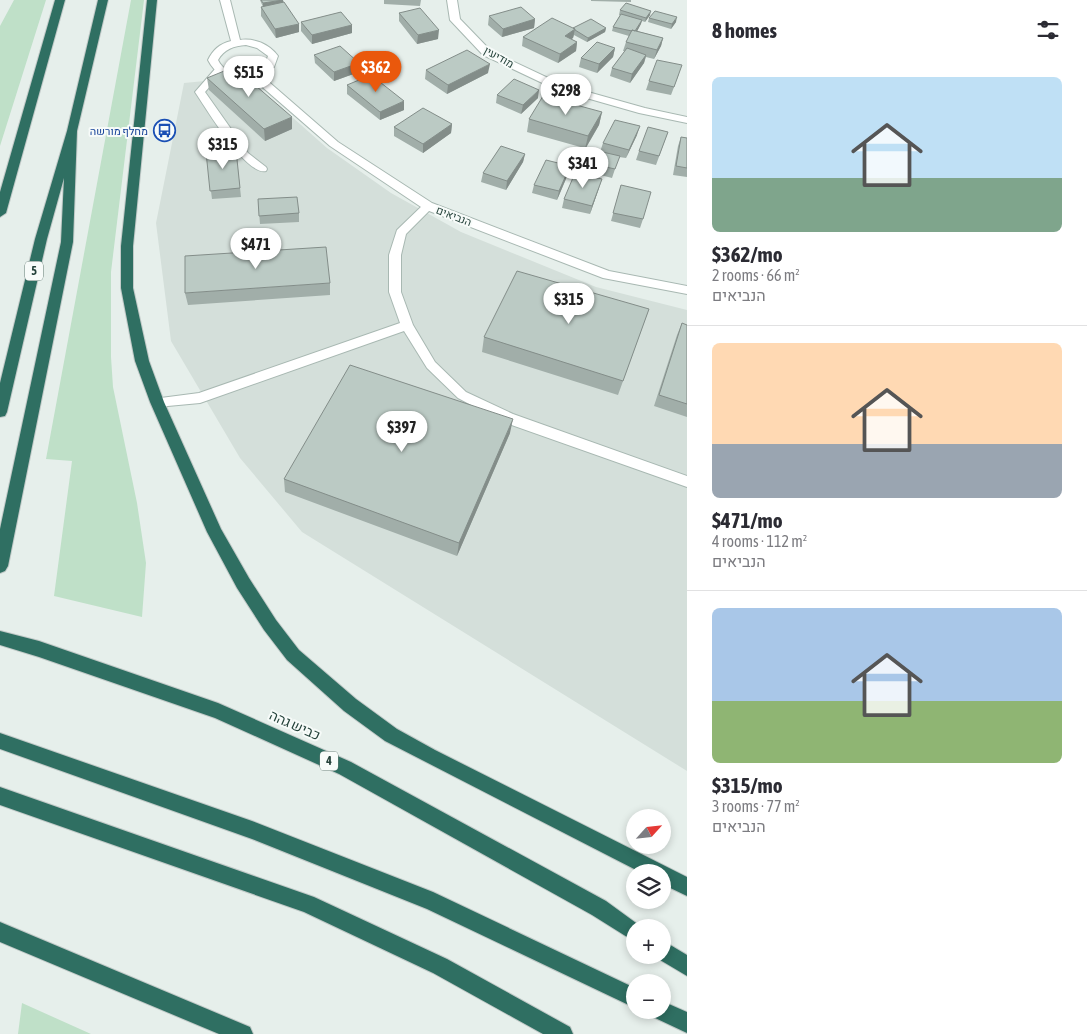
<!DOCTYPE html>
<html lang="en">
<head>
<meta charset="utf-8">
<style>
	body { margin:0; font-family:"Asap Condensed",Heebo,sans-serif; background:#f2f2f3; color:#2b2b33; height:100vh; display:flex; flex-direction:column; font-size:19px; white-space:nowrap }
	* { box-sizing:border-box; margin:0 }
	p { font-size:16px; color:#7c7c81 }
	.icon { flex:none; width:28px; height:28px; fill:none; stroke:currentColor; stroke-width:2; stroke-linecap:round; stroke-linejoin:round }
	.map { position:relative; flex:1; overflow:hidden }
	.details { display:flex; flex-direction:column; background:#fff; width:400px }
	.details>* { flex:none }
	.needle { width:32px; rotate:63deg }
	.controls { position:absolute; left:626px; top:809px; display:grid; gap:10px }
	.controls a { display:grid; place-items:center; width:45px; height:45px; border-radius:50%; background:#fff; box-shadow:0 2px 8px #0003; font-size:25px }
	.price { position:absolute; translate:-50% -42px; padding:0 11px; border-radius:18px; background:#fff; color:#222; font-size:16px; line-height:32px; filter:drop-shadow(0 1px 2px #0008) }
	.price::after { content:''; position:absolute; left:50%; top:30px; width:15px; height:11px; margin-left:-8px; background:inherit; clip-path:polygon(0 0,100% 0,50% 100%) }
	.price.active { background:#ea580c; color:#fff }
	ul { padding:0; list-style:none }
	li { display:grid; align-content:center; gap:10px; height:265px; padding:0 25px }
	li+li { border-top:1px solid #e1e1e2 }
	li span { display:grid; place-items:center; height:155px; border-radius:8px; color:#555 }
	li>.icon { margin-inline-start:auto }
	span .icon { width:90px; height:90px; fill:#fffc; stroke-width:1 }
	li b { font-size:21px }
	h2 { display:flex; justify-content:space-between; align-items:center; height:60px; padding:0 25px; font-size:21px }
	main { display:flex; flex:1; min-height:0 }
	.map>svg:first-child { display:block }
	.built { fill:#d4dfda }
	.green { fill:#bfe0c8 }
	.lines { fill:none; stroke-linecap:round; stroke-linejoin:round }
	.lane-casing { stroke:#a8b8b2; stroke-width:2 }
	.street-casing { stroke:#a8b8b2; stroke-width:2 }
	.highway-casing { stroke:#c2cac8; stroke-width:2 }
	.lane { fill:#fff; fill-rule:evenodd }
	.street { fill:#fff; fill-rule:evenodd }
	.highway { fill:#2f6f62; fill-rule:evenodd }
	.wall { fill:#a1aea9 }
	.shaded-wall { fill:#838d89 }
	.building { fill:#bbcac4; stroke:#838d89 }
	.labels { text-anchor:middle; stroke-width:4; stroke-linejoin:round; paint-order:stroke }
	.far-street-label { font-size:11px; fill:#24423a; stroke:#f7fbf9 }
	.far-transit-label { font-size:11px; fill:#164399; stroke:#f7fbf9; text-anchor:end }
	.shield { fill:#f7fbf9; stroke:#637a73; stroke-width:1 }
	.shield-label { font-size:12px; font-weight:bold; fill:#24423a }
	.street-label { font-size:14px; fill:#24423a; stroke:#f7fbf9 }
</style>
</head>
<body>
<main>
<div class="map">
<svg width="687" height="1034" viewBox="0 0 687 1034">
	<rect width="100%" height="100%" fill="#e6efeb"/>
	<path class="built" d="M247 77 327 148 391 193 461 232 596 287 687 310V771L302 532 240 458 171 341 156 223 184 83Z"/>
	<path class="green" d="M14 0H46L0 146V26Z
		M131 0H144L111 272V357L113 387 137 503 146 563 142 617 54 596 72 461 46 459Z
		M22 1003 91 1034H18Z"/>
	<g class="lines">
		<defs>
			<path id="lane" d="M218 68 223 71 205 92 248 153 266 167 267 169 266 171C246 176 206 108 195 92L215 69Z
				M428 202 433 206 432 208 406 234 401 255V292L413 325 435 362 466 392 513 414 687 476V487L503 422 458 398 427 368 404 331 200 403 157 407 153 405 151 402 153 399 199 393 400 323 389 292V255L397 230 424 204Z"/>
			<path id="street" d="M220 0H230L240 40C255 38 269 44 278 56L274 67 262 76 338 142 432 203 609 271 687 286V294L603 278 424 209 330 146 253 79C234 82 217 78 208 60 213 50 219 44 231 41ZM246 45 257 48 268 56C261 78 228 81 218 60 224 49 234 46 246 45Z
				M447 0H457L460 19 491 51 563 85 645 108 687 117V123L639 113 555 89 483 55 450 20Z"/>
			<path id="highway" d="M55 0H65L6 213 0 217V192Z
				M98 0H108L77 131 73 242 8 566 5 571 0 573V529L61 242 64 178 47 239 7 412 5 416 0 417V383L35 239 67 131Z
				M147 0H157L133 246V288L149 361 164 402 221 529 249 578 276 620 299 650 356 699 397 729 435 750 687 877V896L662 884V872H640L385 741 344 711 287 660 264 630 237 588 207 532 150 402 135 361 121 288V246Z
				M0 631 39 641 218 703 351 762 606 901 643 928H635V942L592 915 339 774 215 718 39 657 0 645Z
				M0 733 252 821 433 892 635 988V1008L427 909 252 839 0 749Z
				M0 787 314 897 447 959 570 1027 573 1034H543L433 973 304 912 0 805Z
				M0 922 250 1027 253 1034H219L0 942Z
				M662 940 687 955V976L655 957 654 955H662Z
				M662 1001 687 1012V1033L653 1017 650 1010H662Z"/>
		</defs>
		<use href="#lane" class="lane-casing"/>
		<use href="#street" class="street-casing"/>
		<use href="#highway" class="highway-casing"/>
		<use href="#lane" class="lane"/>
		<use href="#street" class="street"/>
		<use href="#highway" class="highway"/>
	</g>
	<path class="wall" d="M260 0H283V2L299 32 276 38 261 16V7H263Z
		M384 0H421L420 6 384 4Z
		M591 0H631V2L591 1Z
		M620 10 650 15 645 22 642 21 637 31 663 38 661 46 654 59 646 57 644 63 630 83 610 76 612 68 625 51H623L626 42 629 36 612 31 613 27 620 15H619Z
		M399 13 438 39 417 44 399 21Z
		M489 16 535 19 534 28 502 37 488 25Z
		M649 18 676 22 671 29 648 22Z
		M301 22 352 25V33L312 44 301 31Z
		M573 28H606L605 32 587 42 574 35 573 38 571 39 577 42 576 51 558 63 522 46 523 37Z
		M615 48 613 57 597 73 579 67 581 58Z
		M314 55 359 63V72L334 81 315 63Z
		M426 70 488 73 447 94 425 79Z
		M679 74 671 95 646 90 649 81Z
		M207 78 292 129 265 141 209 90Z
		M347 85 404 110 380 120 347 94Z
		M497 95 538 98 521 114 496 103Z
		M602 112 599 125 586 148 600 152 603 143 637 135 626 158 619 157 612 178 577 169 579 161 584 148 527 132 529 119Z
		M452 124 451 133 423 153 394 136V127Z
		M668 132 656 165 636 160 639 151Z
		M681 137 687 138V177L673 175 678 146Z
		M236 150 241 197 212 199 206 152Z
		M525 154 523 162 506 190 481 182 483 173Z
		M570 166 568 174 557 200 532 193 534 185Z
		M621 185 643 219 640 228 611 221Z
		M599 188 590 214 562 208 564 199Z
		M258 199 299 213V222L260 224Z
		M330 283V295L188 305 185 293Z
		M649 309 618 395 482 352 484 337Z
		M682 323 687 325V417L654 406 677 335Z
		M510 433 457 556 285 492 284 479Z"/>
	<path class="shaded-wall" d="M283 0 284 4 263 8V3Z
		M651 11 650 15 645 22 646 18Z
		M677 17 676 22 671 29 672 24Z
		M535 19 534 28 502 37 503 29Z
		M642 20 641 24 634 37 635 32Z
		M299 24V32L276 38 275 29Z
		M352 25V33L312 44V35Z
		M606 28 605 32 587 42 588 38Z
		M575 29 573 38 563 45 565 36Z
		M439 30 438 39 417 44 418 35Z
		M663 38 661 46 654 59 657 50Z
		M577 42 576 51 558 63 560 54Z
		M615 48 613 57 597 73 599 64Z
		M646 55 644 63 630 83 632 74Z
		M359 63V72L334 81V72Z
		M490 64 488 73 447 94 448 85Z
		M539 90 538 98 521 114 523 105Z
		M404 101V110L380 120V112Z
		M602 112 599 125 585 149 588 136Z
		M292 117V129L265 141 264 129Z
		M452 124 451 133 423 153V144Z
		M640 126 637 135 626 158 629 150Z
		M525 154 523 162 506 190 507 181Z
		M570 166 568 174 557 200 559 191Z
		M602 179 599 188 590 214 592 206Z
		M513 419 510 433 457 556 459 543Z"/>
	<path class="building" d="M261 0H283L263 3Z
		M284 2 299 24 275 29 261 7Z
		M626 3 651 11 646 18 620 10Z
		M521 7 535 19 503 29 489 16Z
		M420 8 439 30 418 35 399 13Z
		M655 11 677 17 672 24 649 18Z
		M341 12 352 25 312 35 301 22Z
		M621 14 642 20 635 31 632 30V31L613 27Z
		M552 18 575 29 565 36 577 42 560 54 523 37Z
		M591 19 606 28 588 38 575 30V29L573 28Z
		M632 30 663 38 657 50 626 42Z
		M597 42 615 48 599 64 581 58Z
		M340 46 359 63 334 72 314 55Z
		M627 48 646 55 632 74 612 68Z
		M467 50 490 64 448 85 426 70Z
		M657 60 682 65 674 87 649 81Z
		M234 67 292 117 264 129 207 78Z
		M371 75 404 101 380 112 347 85Z
		M514 79 539 90 523 105 497 95Z
		M543 96 602 112 588 136 529 119Z
		M423 108 452 124 423 144 394 127Z
		M615 120 640 126 629 150 603 143Z
		M648 127 668 132 659 156 639 151Z
		M681 137 687 138V168L676 166Z
		M501 146 525 154 507 181 483 173Z
		M585 148 620 156 615 169 579 161Z
		M236 150 240 188 210 191 206 152Z
		M546 160 570 166 559 191 534 185Z
		M575 173 602 179 592 206 564 199Z
		M621 185 651 192 643 219 613 213Z
		M297 197 299 213 259 216 258 199Z
		M326 247 330 283 185 293V256Z
		M517 271 649 309 623 381 484 337Z
		M682 323 687 325V404L659 395Z
		M350 365 513 419 459 543 284 479Z"/>
	<defs>
		<symbol id="bus-ring" viewBox="-11 -11 22 22"><circle r="9.5" fill="#f7fbf9" stroke="#1a4fb4" stroke-width="1.5"/><path d="M-5-6H5V4H4V6H2V4H-2V6H-4V4H-5ZM-3.5-4V0h7V-4ZM-3.5 1.2v1.5H-2V1.2ZM2 1.2v1.5H3.5V1.2Z" fill="#1a4fb4"/></symbol>
	</defs>
	<g fill-rule="evenodd">
		<use href="#bus-ring" x="152" y="118" width="25" height="25"/>
	</g>
	<g class="labels">
		<g class="far-street-label">
			<text transform="translate(499 57) rotate(29)" y="4">מודיעין</text>
			<text transform="translate(454 216) rotate(21)" y="4">הנביאים</text>
		</g>
		<g class="far-transit-label">
			<text x="148" y="135">מחלף מורשה</text>
		</g>
		<g class="shield">
			<rect x="25" y="261.5" width="18" height="19" rx="4"/>
			<rect x="320" y="751.5" width="18" height="19" rx="4"/>
		</g>
		<g class="shield-label">
			<text x="34" y="275">5</text>
			<text x="329" y="765">4</text>
		</g>
		<g class="street-label">
			<text transform="translate(295 725) rotate(24)" y="5">כביש גהה</text>
		</g>
	</g>
</svg>
<div class="controls">
<a><svg class="needle" viewBox="-14 -14 28 28"><path d="M0-13l5 13h-10z" fill="#e53935"/><path d="M0 13l5-13h-10z" fill="#7c7c81"/></svg></a>
<a><svg class="icon" aria-label="layers" viewBox="0 0 24 24"><path d="M12 4l9 5-9 5-9-5zM3 14l9 5 9-5"/></svg></a>
<a>+</a>
<a>−</a>
</div>
<b class="price active" style="left:376px;top:93px">$362</b>
<b class="price" style="left:249px;top:98px">$515</b>
<b class="price" style="left:566px;top:116px">$298</b>
<b class="price" style="left:223px;top:170px">$315</b>
<b class="price" style="left:583px;top:189px">$341</b>
<b class="price" style="left:256px;top:270px">$471</b>
<b class="price" style="left:569px;top:325px">$315</b>
<b class="price" style="left:402px;top:453px">$397</b>
</div>
<section class="details">
<h2>8 homes<svg class="icon" aria-label="filters" viewBox="0 0 24 24"><path d="M4 7h16M4 17h16"/><circle cx="9" cy="7" r="2"/><circle cx="15" cy="17" r="2"/></svg></h2>
<ul>
<li><span style="background:linear-gradient(#bfe0f5 65%,#7fa58c 0)"><svg class="icon" aria-label="home" viewBox="0 0 24 24"><path d="M3 11l9-7 9 7M6 9v11h12V9"/></svg></span><div><b>$362/mo</b><p>2 rooms · 66 m²</p><p>הנביאים</p></div></li>
<li><span style="background:linear-gradient(#ffd9b3 65%,#9aa5b1 0)"><svg class="icon" aria-label="home" viewBox="0 0 24 24"><path d="M3 11l9-7 9 7M6 9v11h12V9"/></svg></span><div><b>$471/mo</b><p>4 rooms · 112 m²</p><p>הנביאים</p></div></li>
<li><span style="background:linear-gradient(#a9c7e8 60%,#8fb573 0)"><svg class="icon" aria-label="home" viewBox="0 0 24 24"><path d="M3 11l9-7 9 7M6 9v11h12V9"/></svg></span><div><b>$315/mo</b><p>3 rooms · 77 m²</p><p>הנביאים</p></div></li>
</ul>
</section>
</main>
</body>
</html>
